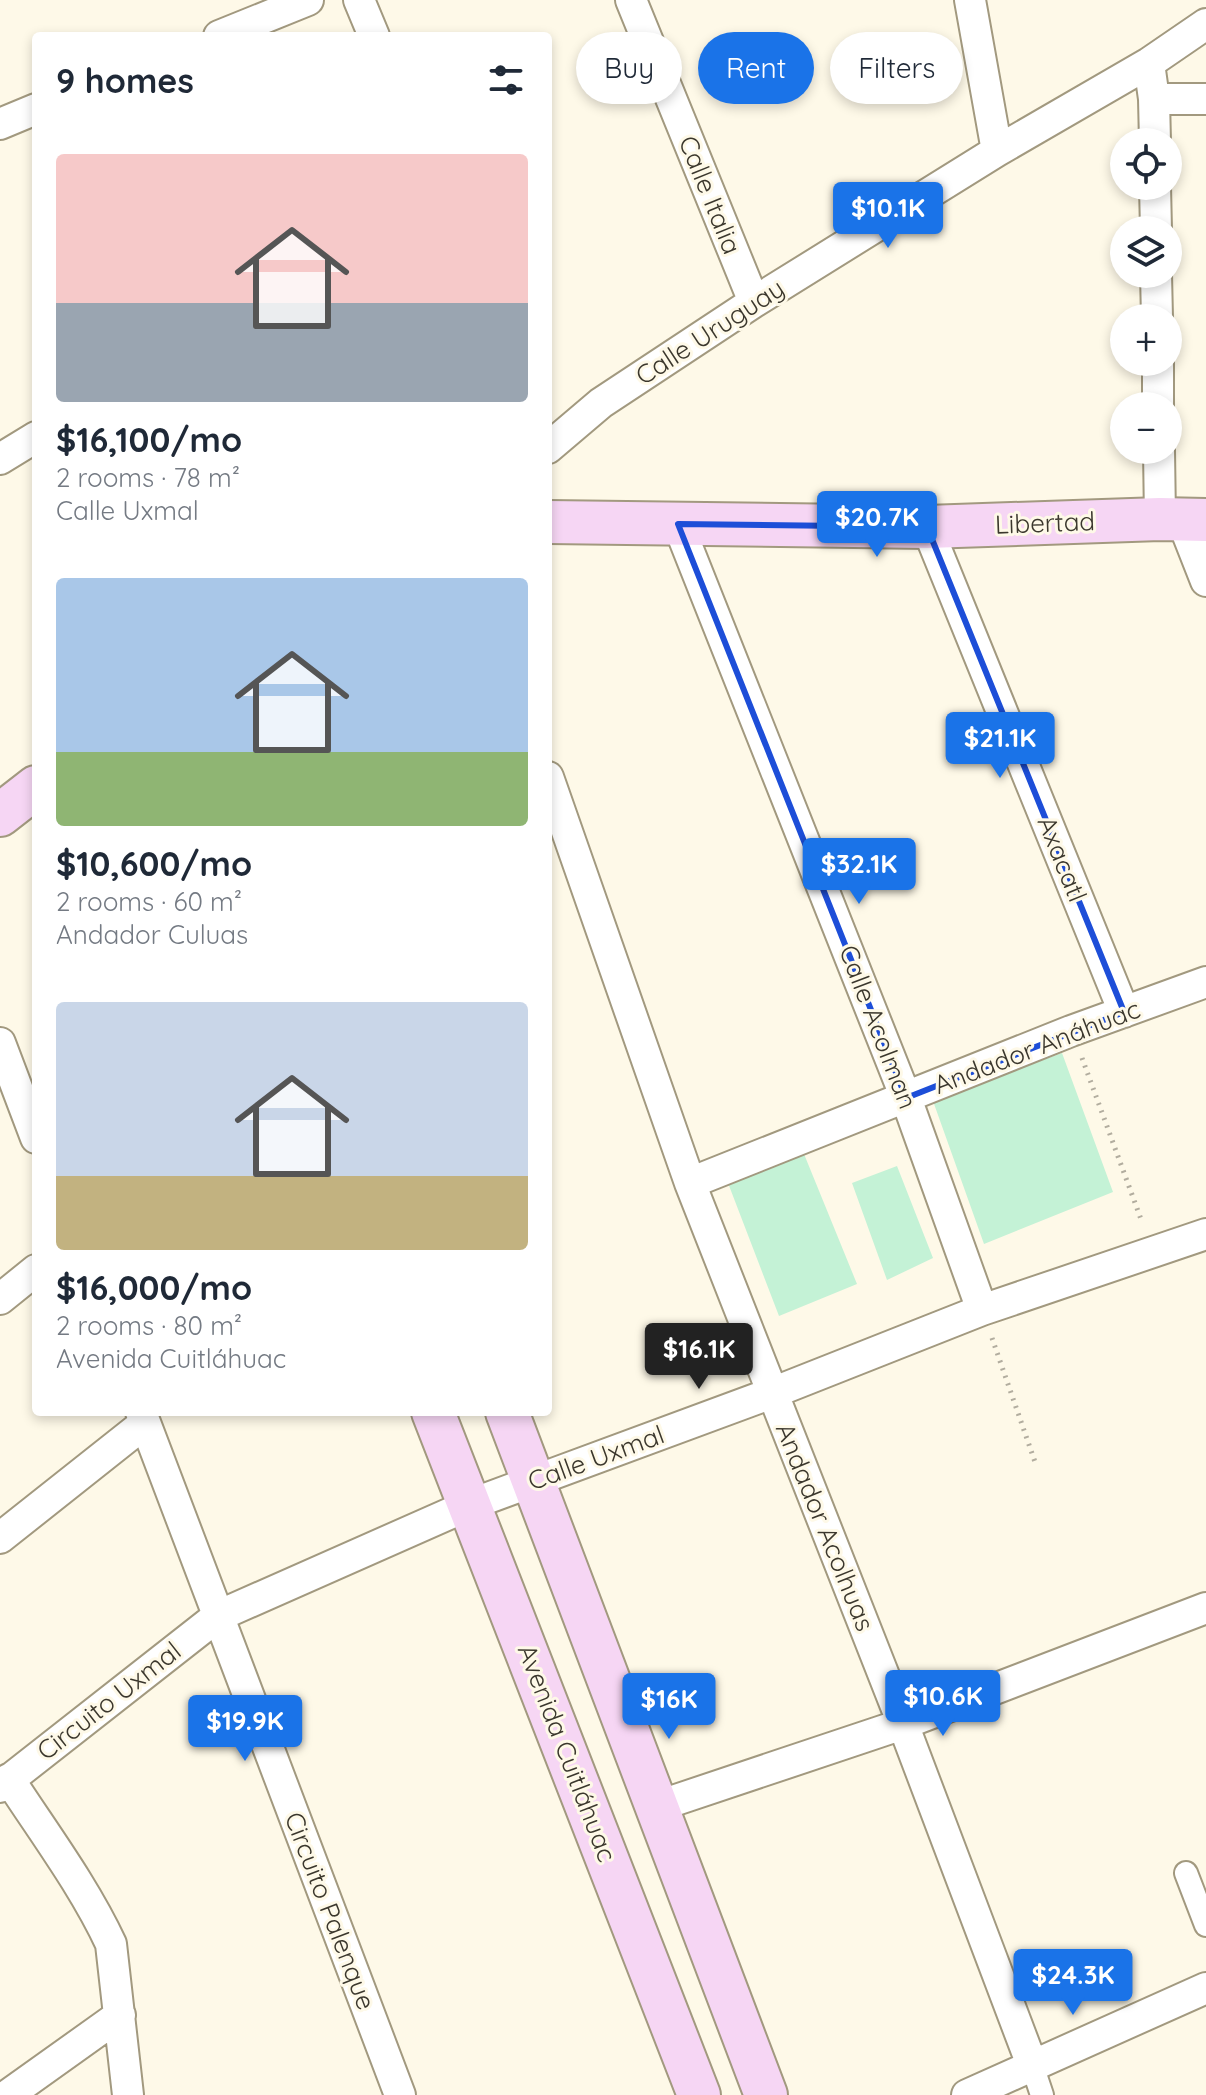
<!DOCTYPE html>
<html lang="en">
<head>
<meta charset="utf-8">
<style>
	body { margin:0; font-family:Quicksand,sans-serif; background:#f2f2f3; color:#1f2937; height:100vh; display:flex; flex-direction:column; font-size:30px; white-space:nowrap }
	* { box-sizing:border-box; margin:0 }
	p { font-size:26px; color:#747a83 }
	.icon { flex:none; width:44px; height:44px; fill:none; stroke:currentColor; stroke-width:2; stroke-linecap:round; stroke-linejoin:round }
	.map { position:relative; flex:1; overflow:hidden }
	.sheet { position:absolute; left:32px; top:32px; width:520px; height:1384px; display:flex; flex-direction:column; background:#fff; border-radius:8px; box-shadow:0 4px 12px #0003 }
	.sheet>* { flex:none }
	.top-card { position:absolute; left:576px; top:32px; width:510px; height:72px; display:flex; gap:16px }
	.fabs { position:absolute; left:1110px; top:128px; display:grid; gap:16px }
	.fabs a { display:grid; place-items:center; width:72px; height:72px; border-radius:50%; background:#fff; box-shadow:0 4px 12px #0003; font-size:40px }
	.price { position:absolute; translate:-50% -68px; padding:0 18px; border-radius:8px; background:#1a73e8; color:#fff; font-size:26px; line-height:52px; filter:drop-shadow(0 2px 4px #0008) }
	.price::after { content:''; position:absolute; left:50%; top:48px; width:24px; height:18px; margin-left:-12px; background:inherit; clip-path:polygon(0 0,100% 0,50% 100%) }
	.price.selected { background:#222; color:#fff }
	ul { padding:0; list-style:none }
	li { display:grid; align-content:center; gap:16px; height:424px; padding:0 24px }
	li span { display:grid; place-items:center; height:248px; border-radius:8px; color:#555 }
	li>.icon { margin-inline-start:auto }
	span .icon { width:144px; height:144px; fill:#fffc; stroke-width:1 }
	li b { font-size:34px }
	h2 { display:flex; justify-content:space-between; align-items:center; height:96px; padding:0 24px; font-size:34px }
	.chip { padding:0 28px; border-radius:36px; background:#fff; box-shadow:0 4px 12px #0003; font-size:28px; line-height:72px }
	.chip.selected { background:#1a73e8; color:#fff }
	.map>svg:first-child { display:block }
	.green { fill:#c4f2d6 }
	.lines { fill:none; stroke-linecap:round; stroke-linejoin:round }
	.pedestrian-casing { stroke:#a2997f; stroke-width:26 }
	.minor-casing { stroke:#a2997f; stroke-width:34 }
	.secondary-casing { stroke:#a2997f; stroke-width:46 }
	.path { stroke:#b2ad9f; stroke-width:5; stroke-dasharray:2 6; stroke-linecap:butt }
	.pedestrian { stroke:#fff; stroke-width:22 }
	.minor { stroke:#fff; stroke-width:30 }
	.secondary { stroke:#f6d6f4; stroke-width:42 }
	.marked { fill:none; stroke:#1d4ed8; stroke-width:6; stroke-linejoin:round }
	.labels { text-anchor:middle; stroke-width:6; stroke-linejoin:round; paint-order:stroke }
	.street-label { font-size:26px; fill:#3b372d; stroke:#fef9e8 }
</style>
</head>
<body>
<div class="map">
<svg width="1206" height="2095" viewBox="0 0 1206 2095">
	<rect width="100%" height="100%" fill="#fef9e8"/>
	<path class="green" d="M1062 1053 1113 1192 984 1244 933 1101Z
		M804 1154 857 1284 779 1316 728 1183Z
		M897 1166 933 1258 887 1280 852 1183Z"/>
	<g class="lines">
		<defs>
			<path id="pedestrian" d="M1186 1873 1206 1925
				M1032 2065 1042 2095"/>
			<path id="minor" d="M359 0 374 36
				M631 0 754 302
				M970 0 997 151
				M219 36 308 0
				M1149 63 1154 99 1155 142
				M1154 99H1206
				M0 124 36 109
				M1155 186 1156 230
				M1156 274 1157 318
				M1158 362V406
				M548 448 601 403 754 302 997 151 1149 63 1206 24
				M1159 450 1160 519
				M0 459 36 437
				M1182 520 1206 581
				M678 524 906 1098 982 1310
				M927 527 1124 1012
				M548 777 690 1183 903 1724 1032 2065
				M0 1043 36 1138
				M690 1183 1071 1031 1206 982
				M0 1299 36 1270
				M141 1412 400 2095
				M0 1538 145 1423
				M9 1779C44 1833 84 1886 111 1944L128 2095
				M0 1787 218 1616 469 1505 772 1393 982 1310 1206 1234
				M658 1806 903 1724 1206 1608
				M8 2095 120 2015
				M967 2095 1206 1988"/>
			<path id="secondary" d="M548 522 927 527 1160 519 1206 520
				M0 815 36 787
				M433 1412 699 2095
				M507 1412 766 2095"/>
		</defs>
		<use href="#pedestrian" class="pedestrian-casing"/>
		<use href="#minor" class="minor-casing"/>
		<use href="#secondary" class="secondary-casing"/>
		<path class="path" d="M1082 1058 1142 1222
			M992 1338 1035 1462"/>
		<use href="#pedestrian" class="pedestrian"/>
		<use href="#minor" class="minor"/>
		<use href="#secondary" class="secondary"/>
	</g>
	<path class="marked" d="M678 524 927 527 1124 1012 906 1098Z"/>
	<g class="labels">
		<g class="street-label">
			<text transform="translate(710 195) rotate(68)" y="9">Calle Italia</text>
			<text transform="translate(710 332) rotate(-33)" y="9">Calle Uruguay</text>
			<text transform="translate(1045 523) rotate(-2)" y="9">Libertad</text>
			<text transform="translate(1062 859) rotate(68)" y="9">Axacatl</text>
			<text transform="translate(878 1027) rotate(69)" y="9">Calle Acolman</text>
			<text transform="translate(1037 1047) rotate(-21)" y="9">Andador Anáhuac</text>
			<text transform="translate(596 1458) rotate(-20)" y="9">Calle Uxmal</text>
			<text transform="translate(825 1527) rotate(68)" y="9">Andador Acolhuas</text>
			<text transform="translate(109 1701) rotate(-38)" y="9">Circuito Uxmal</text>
			<text transform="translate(567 1753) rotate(69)" y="9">Avenida Cuitláhuac</text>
			<text transform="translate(330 1911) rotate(69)" y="9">Circuito Palenque</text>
		</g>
	</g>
</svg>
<div class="fabs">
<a><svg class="icon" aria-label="locate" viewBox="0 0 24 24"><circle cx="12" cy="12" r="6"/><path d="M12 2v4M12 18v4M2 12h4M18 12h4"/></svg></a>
<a><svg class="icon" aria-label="layers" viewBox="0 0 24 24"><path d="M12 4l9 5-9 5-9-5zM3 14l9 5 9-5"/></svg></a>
<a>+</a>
<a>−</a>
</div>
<b class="price" style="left:888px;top:250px">$10.1K</b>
<b class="price" style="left:877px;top:559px">$20.7K</b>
<b class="price" style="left:1000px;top:780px">$21.1K</b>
<b class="price" style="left:859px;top:906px">$32.1K</b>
<b class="price selected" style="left:699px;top:1391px">$16.1K</b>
<b class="price" style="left:943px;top:1738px">$10.6K</b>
<b class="price" style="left:669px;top:1741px">$16K</b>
<b class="price" style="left:245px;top:1763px">$19.9K</b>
<b class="price" style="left:1073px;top:2017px">$24.3K</b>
<div class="top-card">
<a class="chip">Buy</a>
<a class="chip selected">Rent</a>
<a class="chip">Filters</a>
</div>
<section class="sheet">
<h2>9 homes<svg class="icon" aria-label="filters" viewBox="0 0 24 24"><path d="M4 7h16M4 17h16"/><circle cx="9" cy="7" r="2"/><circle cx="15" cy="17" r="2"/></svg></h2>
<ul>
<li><span style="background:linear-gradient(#f6c9c9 60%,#9aa5b1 0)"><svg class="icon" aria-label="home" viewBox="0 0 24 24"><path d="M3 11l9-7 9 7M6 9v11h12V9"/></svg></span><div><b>$16,100/mo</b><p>2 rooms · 78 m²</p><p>Calle Uxmal</p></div></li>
<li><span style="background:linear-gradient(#a9c7e8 70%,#8fb573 0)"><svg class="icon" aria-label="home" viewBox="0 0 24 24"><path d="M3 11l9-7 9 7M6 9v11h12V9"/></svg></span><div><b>$10,600/mo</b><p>2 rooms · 60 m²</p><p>Andador Culuas</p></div></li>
<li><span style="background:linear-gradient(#c9d6e8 70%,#c2b280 0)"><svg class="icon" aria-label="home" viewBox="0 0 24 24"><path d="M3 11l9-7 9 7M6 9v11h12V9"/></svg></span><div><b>$16,000/mo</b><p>2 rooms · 80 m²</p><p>Avenida Cuitláhuac</p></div></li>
</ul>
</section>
</div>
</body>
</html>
